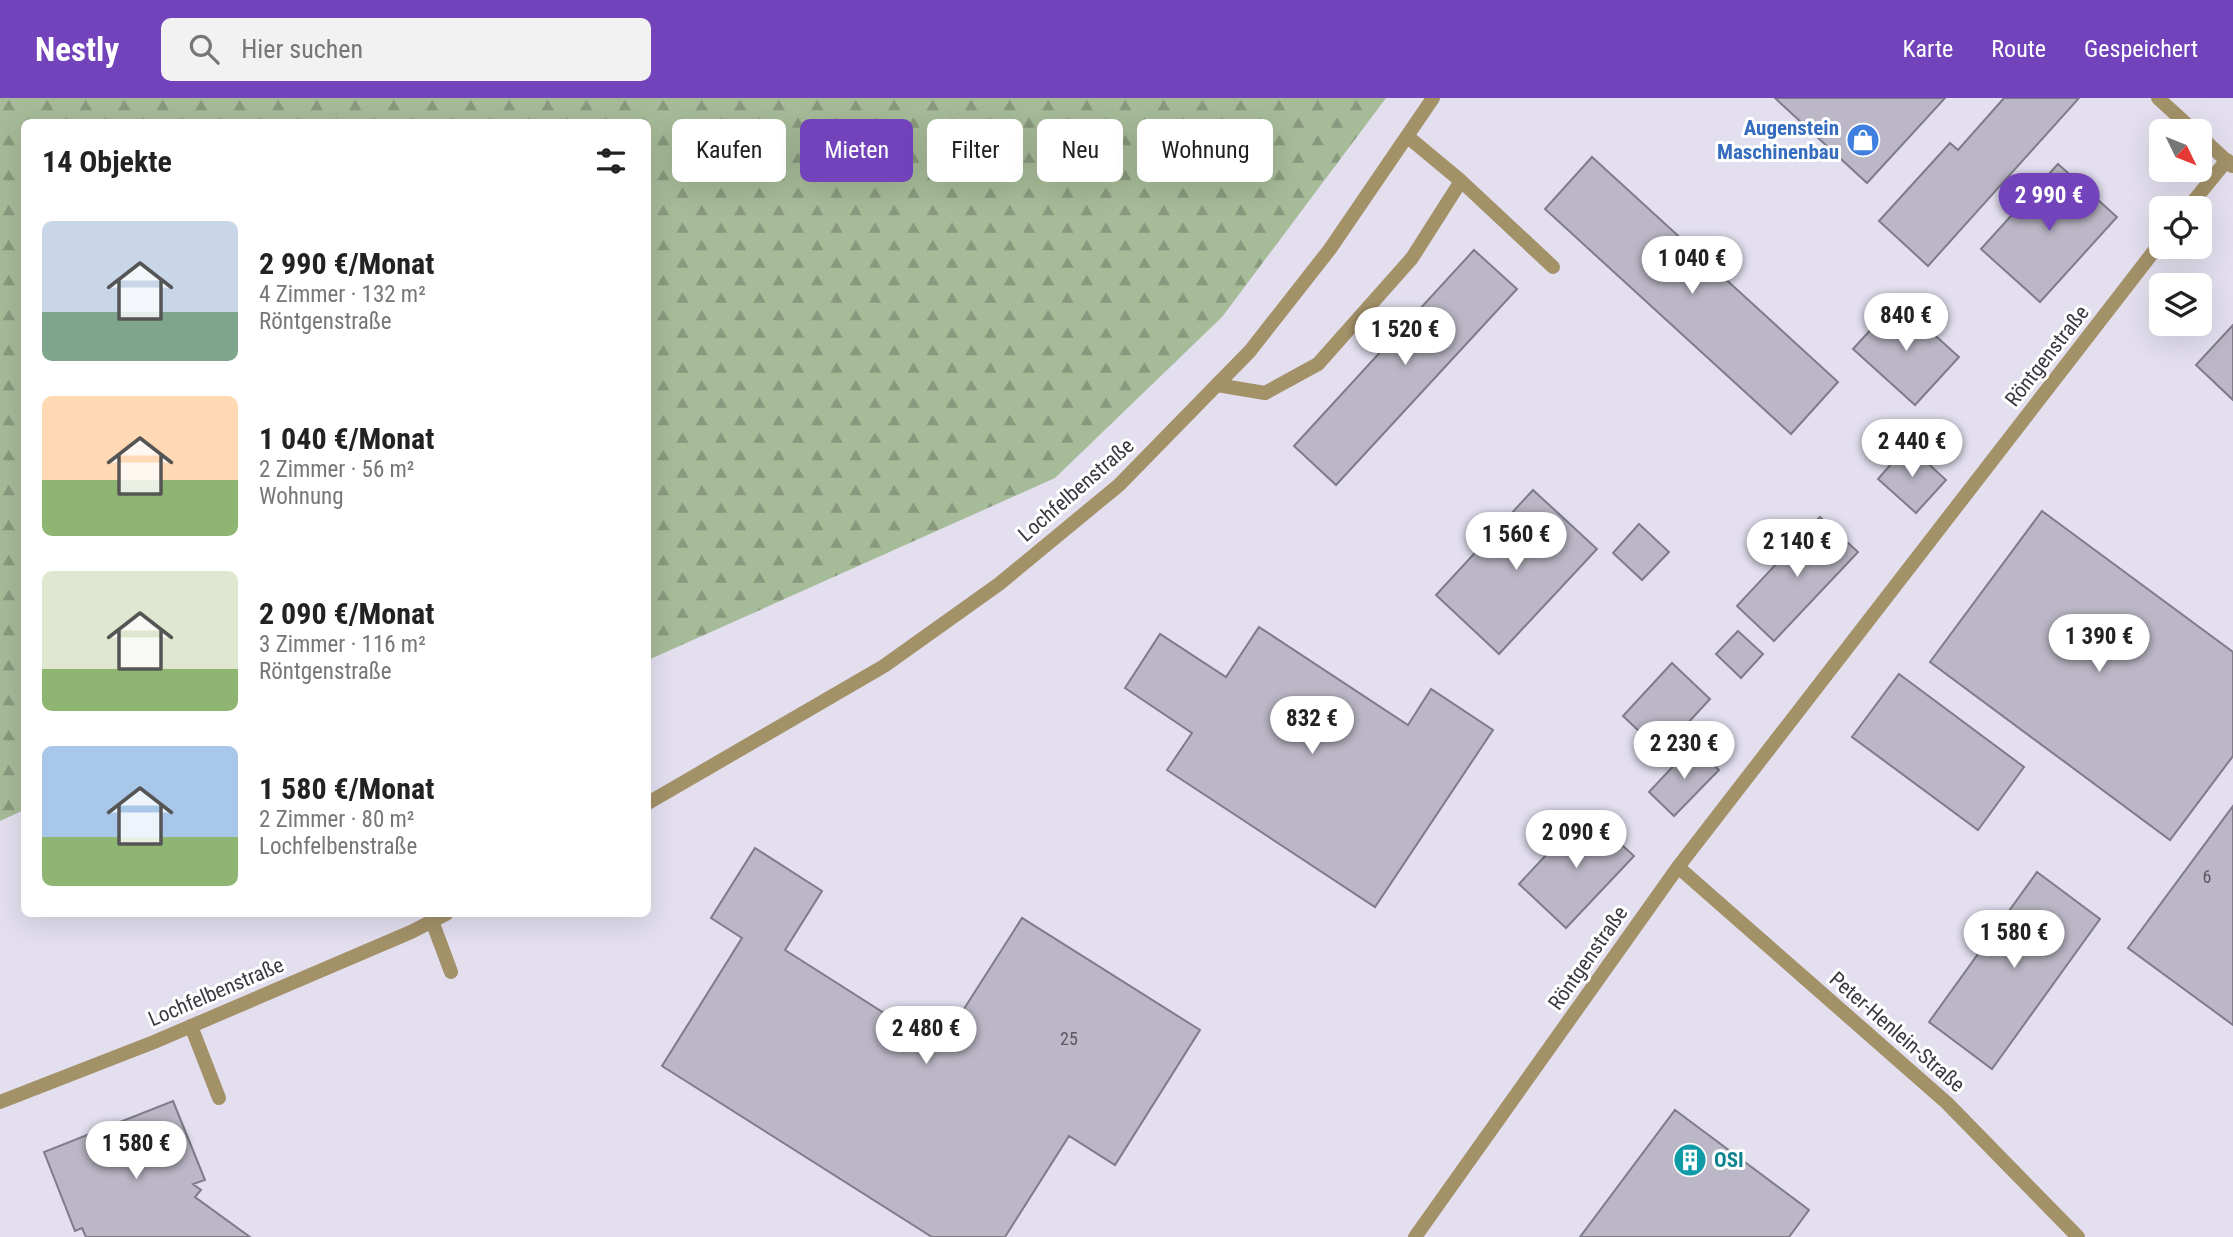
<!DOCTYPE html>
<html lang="de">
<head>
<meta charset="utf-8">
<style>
	body { margin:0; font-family:"Roboto Condensed",sans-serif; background:#f2f2f2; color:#222; height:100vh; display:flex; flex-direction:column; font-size:26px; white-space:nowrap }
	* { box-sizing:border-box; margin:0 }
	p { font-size:23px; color:#767676 }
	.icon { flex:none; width:38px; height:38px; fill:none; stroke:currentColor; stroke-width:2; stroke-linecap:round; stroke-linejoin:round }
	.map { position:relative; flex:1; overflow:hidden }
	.sheet { position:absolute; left:21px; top:21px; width:630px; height:798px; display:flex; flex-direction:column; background:#fff; border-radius:10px; box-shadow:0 7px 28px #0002 }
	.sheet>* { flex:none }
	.top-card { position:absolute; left:672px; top:21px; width:665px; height:63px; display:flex; gap:14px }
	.needle { width:46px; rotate:133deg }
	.tools { position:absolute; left:2149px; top:21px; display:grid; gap:14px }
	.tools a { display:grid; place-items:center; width:63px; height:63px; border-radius:10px; background:#fff; box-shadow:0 7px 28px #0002; font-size:35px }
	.price { position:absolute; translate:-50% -60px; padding:0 16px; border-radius:24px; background:#fff; color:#222; font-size:23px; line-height:46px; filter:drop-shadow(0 2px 4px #0008) }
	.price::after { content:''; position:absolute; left:50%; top:42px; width:21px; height:16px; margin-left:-10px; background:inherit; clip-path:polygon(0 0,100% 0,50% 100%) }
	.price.selected { background:#7243bb; color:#fff }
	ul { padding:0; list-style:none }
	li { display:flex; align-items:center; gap:21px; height:175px; padding:0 21px }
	li span { display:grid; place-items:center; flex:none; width:196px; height:140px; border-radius:10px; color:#555 }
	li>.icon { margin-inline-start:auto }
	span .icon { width:84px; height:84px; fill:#fffc; stroke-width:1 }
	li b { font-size:30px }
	h2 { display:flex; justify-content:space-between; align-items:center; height:84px; padding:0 21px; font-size:30px }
	.chip { padding:0 24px; border-radius:10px; background:#fff; box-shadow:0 7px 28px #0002; font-size:24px; line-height:63px }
	.chip.selected { background:#7243bb; color:#fff }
	header { display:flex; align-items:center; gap:42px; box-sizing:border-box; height:98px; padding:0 35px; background:#7243bb; color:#fff }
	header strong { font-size:33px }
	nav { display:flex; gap:38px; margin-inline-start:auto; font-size:24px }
	.search { width:490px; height:63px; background:#f2f2f2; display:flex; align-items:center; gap:18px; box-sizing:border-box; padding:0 24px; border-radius:10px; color:#767676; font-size:26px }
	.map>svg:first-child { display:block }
	.forest { fill:url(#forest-firs) }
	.building { fill:#bcb7c6; stroke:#7f7b89; stroke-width:2 }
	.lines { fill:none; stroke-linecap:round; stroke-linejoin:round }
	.lane { stroke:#a39168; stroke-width:14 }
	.street { stroke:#a39168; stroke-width:14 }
	.labels { text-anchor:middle; stroke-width:6; stroke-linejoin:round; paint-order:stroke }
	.number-label { font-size:18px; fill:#5b5862 }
	.shop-label { font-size:21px; font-weight:bold; fill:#366cbe; stroke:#fff; text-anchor:end }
	.street-label { font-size:21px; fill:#3b3940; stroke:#fff }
	.culture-label { font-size:21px; font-weight:bold; fill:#0d838f; stroke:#fff; text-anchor:start }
</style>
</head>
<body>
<header>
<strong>Nestly</strong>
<div class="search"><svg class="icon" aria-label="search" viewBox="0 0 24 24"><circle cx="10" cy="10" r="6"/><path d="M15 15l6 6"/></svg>Hier suchen</div>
<nav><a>Karte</a><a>Route</a><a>Gespeichert</a></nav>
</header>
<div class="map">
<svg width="2233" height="1139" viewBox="0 0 2233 1139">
	<defs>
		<pattern id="forest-firs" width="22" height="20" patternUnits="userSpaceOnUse" patternTransform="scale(1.75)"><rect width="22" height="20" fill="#a6bb98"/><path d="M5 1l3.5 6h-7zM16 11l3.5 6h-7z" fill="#88997d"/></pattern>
	</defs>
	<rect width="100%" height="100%" fill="#e3dfef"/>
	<path class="forest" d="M0 0H1386L1222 219 1055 380 648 562V24H24V712L0 723Z"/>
	<path class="building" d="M1775 0H1945L1867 85Z
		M2004 0H2079L1928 168 1879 123 1950 45 1958 52Z
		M1592 59 1838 284 1791 336 1545 111Z
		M2058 66 2117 119 2040 204 1981 151Z
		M1474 152 1517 191 1336 387 1294 348Z
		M1897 203 1959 259 1915 307 1853 251Z
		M2233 227V302L2196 267Z
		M1908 347 1946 382 1916 415 1878 381Z
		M1533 392 1597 451 1499 556 1436 497Z
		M2042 413 2233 554V658L2170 742 1930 564Z
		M1820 419 1858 454 1774 543 1737 508Z
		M1639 426 1669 454 1642 482 1613 455Z
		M1259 529 1408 627 1431 591 1493 632 1375 809 1167 672 1192 635 1125 590 1160 536 1226 579Z
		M1738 533 1763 556 1741 580 1716 556Z
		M1672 565 1710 601 1661 654 1623 618Z
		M1899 576 2024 669 1978 732 1852 639Z
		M1693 647 1719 672 1674 718 1649 694Z
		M2233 708V927L2128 850Z
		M1586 714 1634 758 1566 830 1519 786Z
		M755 750 822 793 785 852 939 950 1022 820 1200 932 1115 1067 1069 1038 1005 1139H932L662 968 742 840 711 820Z
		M2037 774 2100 821 1992 971 1929 924Z
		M173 1003 205 1082 193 1086 201 1092 195 1099 250 1139H86L82 1130 75 1133 44 1054Z
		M1675 1012 1809 1112 1789 1139H1580Z"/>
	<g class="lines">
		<path class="lane" d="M1461 83 1553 169
			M1217 287 1265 295 1318 266 1412 160 1461 83 1408 39
			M432 823 451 874
			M191 928 219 1000"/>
		<path class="street" d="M2158 0 2194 33
			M2200 38 2232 68
			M2188 110 2227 62
			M648 705 884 568 999 486 1119 387 1250 253 1330 151 1433 0
			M1678 769 1947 1005 2078 1139
			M0 1004 154 944 411 834 446 816
			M1415 1139 1678 769 2161 144"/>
	</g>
	<defs>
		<symbol id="shop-disc" viewBox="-11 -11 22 22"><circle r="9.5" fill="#3f7fe0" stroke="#fff"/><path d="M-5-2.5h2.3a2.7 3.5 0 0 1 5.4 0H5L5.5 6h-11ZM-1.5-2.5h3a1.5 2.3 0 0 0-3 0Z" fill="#fff"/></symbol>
		<symbol id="building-disc" viewBox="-11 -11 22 22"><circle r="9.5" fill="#0f9aa8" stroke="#fff"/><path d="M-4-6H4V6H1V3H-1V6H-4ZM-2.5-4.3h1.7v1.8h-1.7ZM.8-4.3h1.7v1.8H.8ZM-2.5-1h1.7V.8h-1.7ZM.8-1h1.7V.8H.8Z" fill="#fff"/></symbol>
	</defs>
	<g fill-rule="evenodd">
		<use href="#shop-disc" x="1844" y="23" width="38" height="38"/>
		<use href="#building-disc" x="1671" y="1043" width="38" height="38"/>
	</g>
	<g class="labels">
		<g class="number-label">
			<text x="2207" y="785">6</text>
			<text x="1069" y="947">25</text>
		</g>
		<g class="shop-label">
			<text x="1839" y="37">Augenstein<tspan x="1839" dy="24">Maschinenbau</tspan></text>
		</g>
		<g class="street-label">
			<text transform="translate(2047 258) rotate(-52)" y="7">Röntgenstraße</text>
			<text transform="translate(1076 392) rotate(-41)" y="7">Lochfelbenstraße</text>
			<text transform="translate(1588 860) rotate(-55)" y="7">Röntgenstraße</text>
			<text transform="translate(216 894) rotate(-23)" y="7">Lochfelbenstraße</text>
			<text transform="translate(1897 934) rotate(41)" y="7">Peter-Henlein-Straße</text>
		</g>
		<g class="culture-label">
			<text x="1714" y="1069">OSI</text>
		</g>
	</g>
</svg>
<div class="tools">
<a><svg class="needle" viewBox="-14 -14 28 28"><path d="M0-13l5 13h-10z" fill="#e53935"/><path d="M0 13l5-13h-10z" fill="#767676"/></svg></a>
<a><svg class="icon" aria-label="locate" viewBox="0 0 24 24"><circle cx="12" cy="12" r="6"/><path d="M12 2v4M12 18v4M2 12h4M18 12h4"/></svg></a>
<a><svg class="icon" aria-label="layers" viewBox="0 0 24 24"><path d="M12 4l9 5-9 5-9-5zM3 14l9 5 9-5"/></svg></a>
</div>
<b class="price selected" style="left:2049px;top:135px">2 990 €</b>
<b class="price" style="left:1692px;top:198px">1 040 €</b>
<b class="price" style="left:1906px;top:255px">840 €</b>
<b class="price" style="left:1405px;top:269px">1 520 €</b>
<b class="price" style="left:1912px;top:381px">2 440 €</b>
<b class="price" style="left:1516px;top:474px">1 560 €</b>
<b class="price" style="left:1797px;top:481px">2 140 €</b>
<b class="price" style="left:2099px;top:576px">1 390 €</b>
<b class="price" style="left:1312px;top:658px">832 €</b>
<b class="price" style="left:1684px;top:683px">2 230 €</b>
<b class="price" style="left:1576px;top:772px">2 090 €</b>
<b class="price" style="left:2014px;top:872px">1 580 €</b>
<b class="price" style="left:926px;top:968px">2 480 €</b>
<b class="price" style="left:136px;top:1083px">1 580 €</b>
<div class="top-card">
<a class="chip">Kaufen</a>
<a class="chip selected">Mieten</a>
<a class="chip">Filter</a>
<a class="chip">Neu</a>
<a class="chip">Wohnung</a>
</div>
<section class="sheet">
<h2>14 Objekte<svg class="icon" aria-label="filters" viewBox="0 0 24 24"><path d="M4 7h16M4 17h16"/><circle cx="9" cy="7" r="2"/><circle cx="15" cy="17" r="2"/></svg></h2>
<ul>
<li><span style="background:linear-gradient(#c9d6e8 65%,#7fa58c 0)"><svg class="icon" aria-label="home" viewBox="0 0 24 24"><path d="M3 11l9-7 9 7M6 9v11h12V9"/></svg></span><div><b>2 990 €/Monat</b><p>4 Zimmer · 132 m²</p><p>Röntgenstraße</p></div></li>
<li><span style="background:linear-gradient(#ffd9b3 60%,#8fb573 0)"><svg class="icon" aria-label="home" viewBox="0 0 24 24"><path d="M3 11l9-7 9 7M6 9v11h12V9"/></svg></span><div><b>1 040 €/Monat</b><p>2 Zimmer · 56 m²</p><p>Wohnung</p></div></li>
<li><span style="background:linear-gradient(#dfe7d0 70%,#8fb573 0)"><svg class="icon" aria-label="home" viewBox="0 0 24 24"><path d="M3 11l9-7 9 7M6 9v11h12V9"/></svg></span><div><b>2 090 €/Monat</b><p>3 Zimmer · 116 m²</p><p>Röntgenstraße</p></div></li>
<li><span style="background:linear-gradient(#a9c7e8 65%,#8fb573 0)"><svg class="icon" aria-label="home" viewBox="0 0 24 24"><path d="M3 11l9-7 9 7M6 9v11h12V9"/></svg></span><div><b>1 580 €/Monat</b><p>2 Zimmer · 80 m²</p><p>Lochfelbenstraße</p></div></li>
</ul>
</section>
</div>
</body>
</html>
